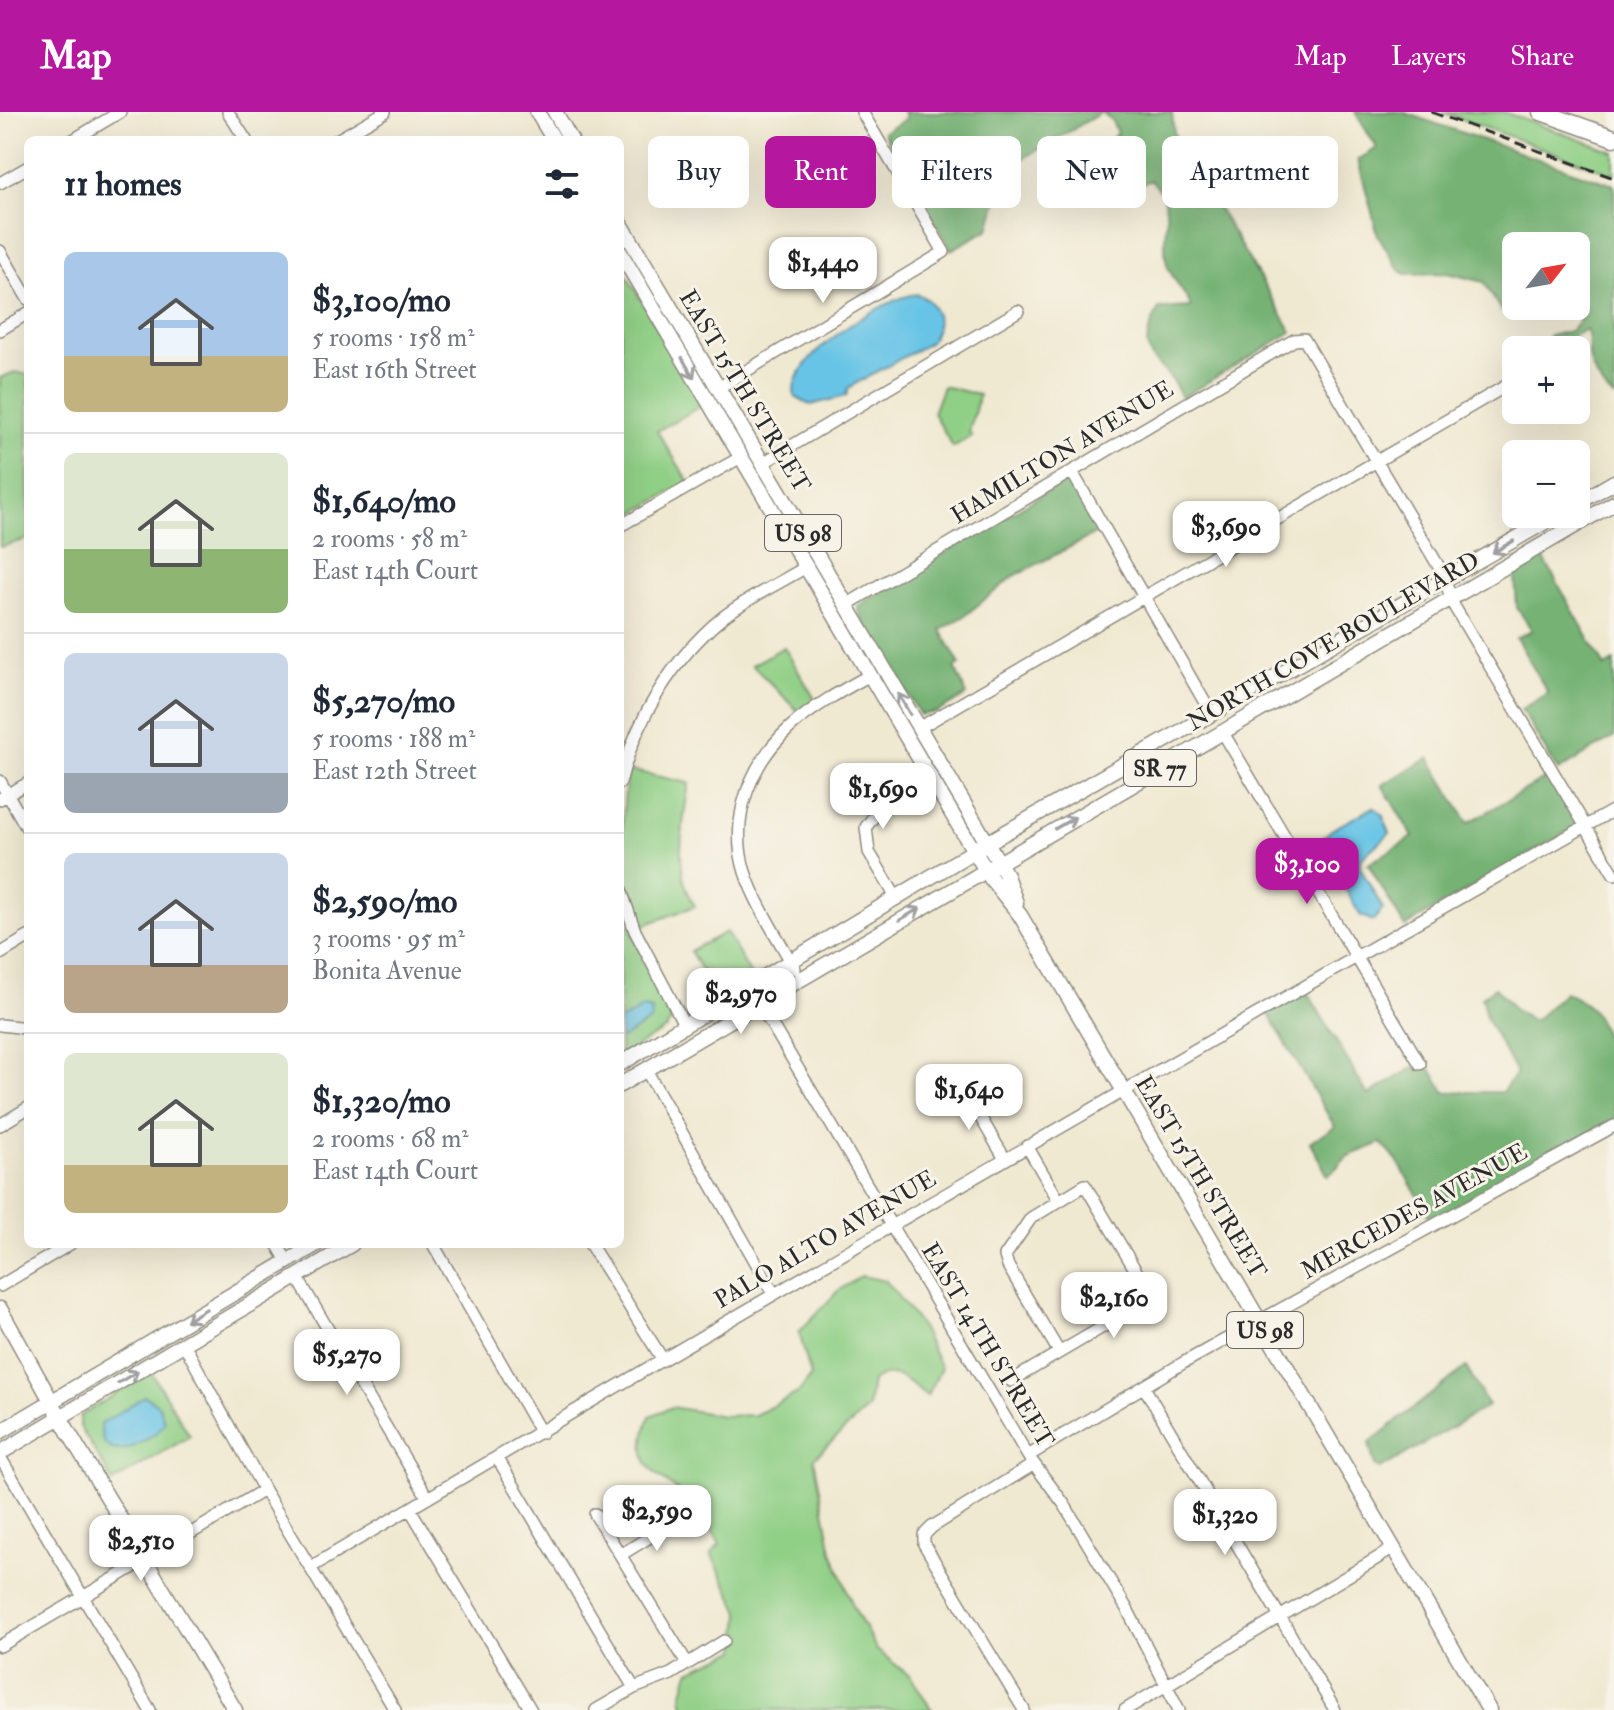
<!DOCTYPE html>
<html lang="en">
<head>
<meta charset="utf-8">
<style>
	body { margin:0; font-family:"IM FELL Double Pica",serif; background:#f2f2f3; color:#1f2937; height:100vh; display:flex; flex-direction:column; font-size:30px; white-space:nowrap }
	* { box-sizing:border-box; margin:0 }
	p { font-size:26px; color:#747a83 }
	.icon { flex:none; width:44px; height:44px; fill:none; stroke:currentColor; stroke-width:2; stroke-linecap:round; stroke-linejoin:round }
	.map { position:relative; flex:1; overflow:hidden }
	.side { position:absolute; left:24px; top:24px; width:600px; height:1112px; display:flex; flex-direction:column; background:#fff; border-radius:12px; box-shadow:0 8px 32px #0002 }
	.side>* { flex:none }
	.banner { position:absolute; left:648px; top:24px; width:760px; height:72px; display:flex; gap:16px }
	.needle { width:52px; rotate:59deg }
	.tools { position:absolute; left:1502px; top:120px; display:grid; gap:16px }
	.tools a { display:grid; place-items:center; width:88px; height:88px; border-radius:12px; background:#fff; box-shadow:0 8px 32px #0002; font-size:40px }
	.price { position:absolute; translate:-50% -68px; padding:0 18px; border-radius:16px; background:#fff; color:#222; font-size:26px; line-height:52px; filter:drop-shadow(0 2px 4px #0008) }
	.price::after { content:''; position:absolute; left:50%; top:48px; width:24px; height:18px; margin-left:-12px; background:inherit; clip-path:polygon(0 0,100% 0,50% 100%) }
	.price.selected { background:#b5179e; color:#fff }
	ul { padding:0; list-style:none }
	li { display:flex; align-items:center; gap:24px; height:200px; padding:0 40px }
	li+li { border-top:2px solid #e0e1e3 }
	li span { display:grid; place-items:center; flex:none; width:224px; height:160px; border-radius:12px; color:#555 }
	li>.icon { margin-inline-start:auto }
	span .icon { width:96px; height:96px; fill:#fffc; stroke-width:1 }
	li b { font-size:34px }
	h2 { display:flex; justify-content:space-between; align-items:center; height:96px; padding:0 40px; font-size:34px }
	.pill { padding:0 28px; border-radius:12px; background:#fff; box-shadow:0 8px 32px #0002; font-size:28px; line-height:72px }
	.pill.selected { background:#b5179e; color:#fff }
	header { display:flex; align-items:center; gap:48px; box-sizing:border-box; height:112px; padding:0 40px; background:#b5179e; color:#fff }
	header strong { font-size:38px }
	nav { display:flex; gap:44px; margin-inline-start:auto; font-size:28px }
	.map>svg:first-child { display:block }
	.green { fill:#90cf86; stroke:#5e7d58; stroke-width:2 }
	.forest { fill:#74b273; stroke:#506e4f; stroke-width:2 }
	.water { fill:#68c4e6; stroke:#4a7888; stroke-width:2 }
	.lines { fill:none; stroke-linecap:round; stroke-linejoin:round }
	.minor-casing { stroke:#8e8a7e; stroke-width:14 }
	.major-casing { stroke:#8e8a7e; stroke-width:17 }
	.highway-casing { stroke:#8e8a7e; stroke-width:19 }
	.minor { stroke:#fff; stroke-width:11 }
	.major { stroke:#fff; stroke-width:14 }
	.highway { stroke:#fff; stroke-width:16 }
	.rail { stroke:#2b2b2b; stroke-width:3; stroke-dasharray:12 6; stroke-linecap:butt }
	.oneway { stroke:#a0a0a0 }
	.labels { text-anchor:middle; stroke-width:6; stroke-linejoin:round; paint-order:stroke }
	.shield { fill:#f7f3e8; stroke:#686764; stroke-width:2 }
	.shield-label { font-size:22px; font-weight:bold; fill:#2b2b2b }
	.street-label { font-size:24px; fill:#2b2b2b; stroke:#f7f3e8 }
</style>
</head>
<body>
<header>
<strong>Map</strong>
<nav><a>Map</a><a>Layers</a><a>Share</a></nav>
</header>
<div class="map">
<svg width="1614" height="1598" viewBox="0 0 1614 1598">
	<rect width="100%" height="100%" fill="#f7f3e8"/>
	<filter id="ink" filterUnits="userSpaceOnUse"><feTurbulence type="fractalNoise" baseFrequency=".0125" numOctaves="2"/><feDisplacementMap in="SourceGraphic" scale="16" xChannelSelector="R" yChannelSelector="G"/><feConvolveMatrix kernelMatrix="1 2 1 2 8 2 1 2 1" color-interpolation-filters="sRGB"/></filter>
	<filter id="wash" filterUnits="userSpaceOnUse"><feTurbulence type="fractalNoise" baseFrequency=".006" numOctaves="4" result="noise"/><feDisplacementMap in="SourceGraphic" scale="32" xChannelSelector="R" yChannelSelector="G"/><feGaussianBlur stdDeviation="1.8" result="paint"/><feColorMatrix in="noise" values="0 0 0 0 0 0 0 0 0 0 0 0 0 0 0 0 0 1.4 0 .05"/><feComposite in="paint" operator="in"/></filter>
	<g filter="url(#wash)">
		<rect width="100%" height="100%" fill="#f0e9d2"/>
		<path class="green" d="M1442 0H1504L1614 40V62Z
			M620 152 703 293 657 319 689 370 623 407Z
			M15 260 28 263V427L0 435V266Z
			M943 274 979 283 969 320 972 324 953 335 933 301Z
			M784 535 816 589 799 600 752 553Z
			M628 658 689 671C683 713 672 757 695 794L639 815C621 761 619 715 628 658Z
			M620 793 672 906 667 916 620 944Z
			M726 820 752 865 718 886 690 839Z
			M861 1164 886 1169 920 1213 941 1256 927 1284C910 1270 894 1254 872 1269L868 1296 814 1346 832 1439 854 1496 877 1538 911 1565 932 1598H685L682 1584 689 1559 737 1538 740 1500 711 1442 720 1432C713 1422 708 1409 700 1399 668 1360 627 1367 650 1304L672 1295 723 1304 755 1303 798 1281 811 1264 799 1220 838 1179Z
			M151 1260 190 1324 113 1370 80 1315V1304Z"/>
		<path class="forest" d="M903 0H1102L1006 57 989 117 951 138 883 20 906 7Z
			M1102 0H1172L1174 22 1292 220 1181 286C1169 246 1127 253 1159 197L1191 195C1190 188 1170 164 1167 152 1159 122 1179 91 1150 68L1132 79 1107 32 1117 21 1112 9Z
			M1355 0H1402L1614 73V286C1603 278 1589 255 1589 241 1588 230 1591 228 1586 217L1551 237 1545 230 1549 224 1570 219 1587 200 1576 180V134H1516V190L1501 199 1484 170 1447 161 1406 162 1399 158 1378 123 1358 48 1377 36Z
			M1063 370 1075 374 1101 419 1014 464 963 505 941 518 960 553 955 556 967 583 937 600 920 603 858 499 859 493Z
			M1541 442 1605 555 1614 550V625L1558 659 1521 597 1548 581 1516 526 1532 518 1517 496 1515 464Z
			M1429 646 1468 711 1549 664 1579 713 1405 815 1368 752 1413 725 1382 673Z
			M1495 875 1515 898 1534 909 1565 880C1574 885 1586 890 1592 898 1613 926 1614 974 1614 1008L1431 1108 1397 1048 1381 1031 1348 1044 1328 1064 1310 1030 1335 1015 1268 901 1308 881 1368 983 1416 954 1418 958 1426 954 1425 948 1445 980H1502L1516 961 1486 906 1482 885Z
			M1466 1255 1488 1294 1380 1357 1375 1354 1369 1331Z"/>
		<path class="water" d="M917 182C938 190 943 215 929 231L848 276 846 284 811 293 795 285C783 248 885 185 917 182Z
			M1374 695 1382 702 1390 721 1360 747V755L1383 797 1373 809 1360 803 1319 730 1331 718Z
			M643 896 652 898 651 908 620 928V909Z
			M145 1284 159 1294 165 1311C149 1331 99 1359 101 1312Z"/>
	</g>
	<g filter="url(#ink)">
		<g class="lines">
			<defs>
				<path id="minor" d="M228 0 246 28
					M73 28 120 0
					M337 28 385 0
					M0 71 28 55
					M0 139 28 187
					M0 218 28 201
					M718 276 944 140 862 0
					M763 351 1018 199
					M1072 360 1211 601
					M620 414 741 345
					M846 493 1294 228 1304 227 1442 460 1454 494 1614 762
					M919 616 1516 268
					M1222 619 1420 952
					M0 669 28 718
					M620 671C635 609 672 547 722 506 747 486 778 472 806 455
					M0 687 28 671
					M620 775 635 819 685 914
					M897 787 869 740 866 715 878 699 932 668
					M0 842 28 825
					M795 857C778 826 756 793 745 760 738 738 738 715 743 693 760 625 812 595 870 563
					M759 891 1028 1344 1064 1392 1127 1497 1179 1598
					M0 913 28 916
					M646 958 774 1182
					M962 974 1005 1047
					M0 1013 28 996
					M1059 1089 1031 1106 1005 1144 1008 1154 1059 1240
					M277 1132 287 1149
					M433 1132 541 1321
					M590 1132 663 1248
					M297 1165 428 1386
					M0 1174 70 1132
					M184 1232 264 1378 395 1598
					M1011 1269 1152 1186 1085 1073 1059 1089 1027 1034
					M1144 1275 1335 1598
					M1028 1344 1183 1251 1614 1014
					M0 1345 150 1598
					M498 1347 634 1576
					M410 1397 531 1598
					M595 1402 687 1551
					M622 1442 674 1410
					M311 1455C743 1199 1177 946 1614 698
					M0 1534 264 1378
					M596 1598 634 1576 671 1562 724 1529
					M1024 1598 924 1432V1423L932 1415 1034 1352
					M1125 1598 1394 1436"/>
				<path id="major" d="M537 0 554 28
					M555 0 571 28
					M620 110 1005 761 1016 791
					M620 140 965 724 992 768 1020 803 1489 1598
					M1576 392 1614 370
					M620 952 987 731 1559 402
					M620 973 1614 391
					M0 1197 69 1321 235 1598
					M0 1320 317 1132
					M0 1341 352 1132"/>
				<path id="highway" d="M1541 0 1614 26"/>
			</defs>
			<use href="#minor" class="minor-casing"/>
			<use href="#major" class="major-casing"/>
			<use href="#highway" class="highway-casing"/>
			<use href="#minor" class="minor"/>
			<use href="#major" class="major"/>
			<use href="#highway" class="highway"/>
			<path class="rail" d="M1431 0 1614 66"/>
		</g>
		<defs><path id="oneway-shaft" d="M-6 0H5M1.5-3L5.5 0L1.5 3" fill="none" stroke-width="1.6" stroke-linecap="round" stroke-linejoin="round" transform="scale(2)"/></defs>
		<g class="oneway">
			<use href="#oneway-shaft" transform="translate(688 256) rotate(60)"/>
			<use href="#oneway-shaft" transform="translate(1503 435) rotate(150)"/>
			<use href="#oneway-shaft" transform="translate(904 592) rotate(-120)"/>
			<use href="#oneway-shaft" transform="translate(1065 711) rotate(-30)"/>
			<use href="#oneway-shaft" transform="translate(910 802) rotate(-31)"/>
			<use href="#oneway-shaft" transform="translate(196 1203) rotate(149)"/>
			<use href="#oneway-shaft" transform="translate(128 1265) rotate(-31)"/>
		</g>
	</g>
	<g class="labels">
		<g class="shield">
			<rect x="765" y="403" width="76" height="36" rx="6"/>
			<rect x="1124" y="638" width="72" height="36" rx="6"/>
			<rect x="1227" y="1200" width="76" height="36" rx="6"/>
		</g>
		<g class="shield-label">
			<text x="803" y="429">US 98</text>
			<text x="1160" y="664">SR 77</text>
			<text x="1265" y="1226">US 98</text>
		</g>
		<g class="street-label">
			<text transform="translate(745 279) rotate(59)" y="8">EAST 15TH STREET</text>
			<text transform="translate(1062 340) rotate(-31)" y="8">HAMILTON AVENUE</text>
			<text transform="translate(1333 529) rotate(-30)" y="8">NORTH COVE BOULEVARD</text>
			<text transform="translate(1201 1065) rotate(59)" y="8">EAST 15TH STREET</text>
			<text transform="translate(1414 1099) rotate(-29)" y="8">MERCEDES AVENUE</text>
			<text transform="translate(825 1127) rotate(-30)" y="8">PALO ALTO AVENUE</text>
			<text transform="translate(988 1233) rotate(59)" y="8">EAST 14TH STREET</text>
		</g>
	</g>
</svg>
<div class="tools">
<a><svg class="needle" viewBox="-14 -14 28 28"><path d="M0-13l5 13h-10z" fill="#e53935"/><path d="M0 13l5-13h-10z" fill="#747a83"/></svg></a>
<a>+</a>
<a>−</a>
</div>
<b class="price" style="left:823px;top:193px">$1,440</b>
<b class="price" style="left:1226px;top:457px">$3,690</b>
<b class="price" style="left:883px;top:719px">$1,690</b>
<b class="price selected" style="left:1307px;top:794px">$3,100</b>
<b class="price" style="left:741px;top:924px">$2,970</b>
<b class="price" style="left:969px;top:1020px">$1,640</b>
<b class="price" style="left:1114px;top:1228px">$2,160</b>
<b class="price" style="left:347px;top:1285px">$5,270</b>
<b class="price" style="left:657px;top:1441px">$2,590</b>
<b class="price" style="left:1225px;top:1445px">$1,320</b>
<b class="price" style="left:141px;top:1471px">$2,510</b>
<div class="banner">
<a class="pill">Buy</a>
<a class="pill selected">Rent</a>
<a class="pill">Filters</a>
<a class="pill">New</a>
<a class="pill">Apartment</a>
</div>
<section class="side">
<h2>11 homes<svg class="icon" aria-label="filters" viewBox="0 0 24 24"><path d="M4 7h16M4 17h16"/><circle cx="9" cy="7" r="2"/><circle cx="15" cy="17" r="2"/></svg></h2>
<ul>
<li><span style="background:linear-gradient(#a9c7e8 65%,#c2b280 0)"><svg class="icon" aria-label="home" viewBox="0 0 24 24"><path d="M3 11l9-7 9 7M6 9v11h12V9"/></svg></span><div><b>$3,100/mo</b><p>5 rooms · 158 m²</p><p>East 16th Street</p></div></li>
<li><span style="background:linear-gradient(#dfe7d0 60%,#8fb573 0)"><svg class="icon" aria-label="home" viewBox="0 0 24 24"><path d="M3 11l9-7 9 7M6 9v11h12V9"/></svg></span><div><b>$1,640/mo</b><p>2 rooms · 58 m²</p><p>East 14th Court</p></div></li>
<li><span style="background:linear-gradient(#c9d6e8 75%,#9aa5b1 0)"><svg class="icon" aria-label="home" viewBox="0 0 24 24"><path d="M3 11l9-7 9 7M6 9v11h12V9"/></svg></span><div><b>$5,270/mo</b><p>5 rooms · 188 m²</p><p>East 12th Street</p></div></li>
<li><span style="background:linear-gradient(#c9d6e8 70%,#b9a48a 0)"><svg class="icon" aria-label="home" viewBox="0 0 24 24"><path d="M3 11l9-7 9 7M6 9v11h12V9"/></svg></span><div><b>$2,590/mo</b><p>3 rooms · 95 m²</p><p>Bonita Avenue</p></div></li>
<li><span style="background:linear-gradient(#dfe7d0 70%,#c2b280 0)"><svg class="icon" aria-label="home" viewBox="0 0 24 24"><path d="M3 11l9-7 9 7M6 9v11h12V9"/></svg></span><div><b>$1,320/mo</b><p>2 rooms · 68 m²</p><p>East 14th Court</p></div></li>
</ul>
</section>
</div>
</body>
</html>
